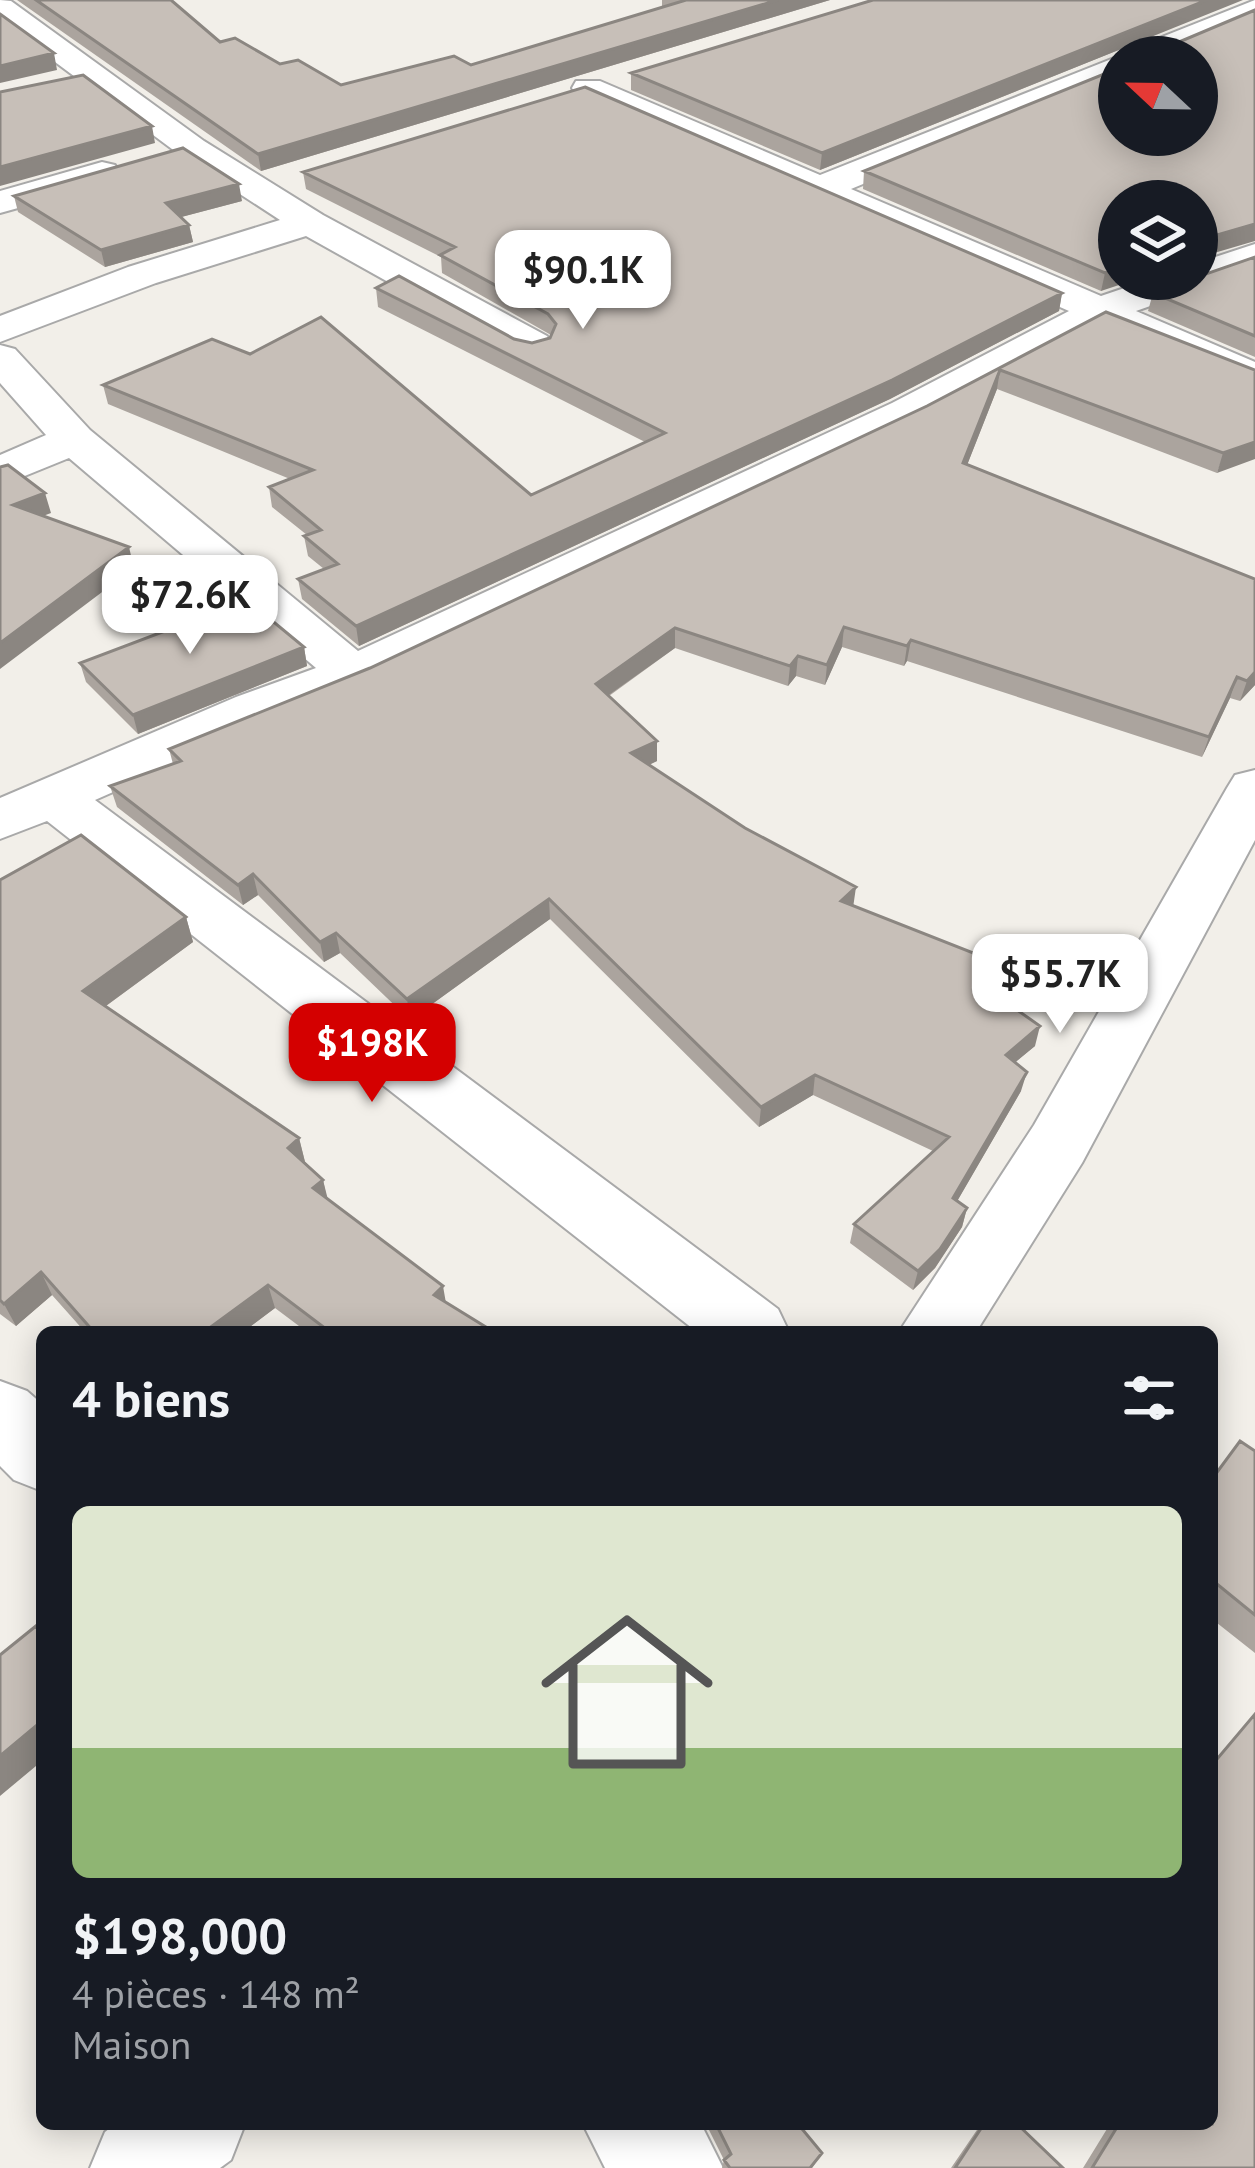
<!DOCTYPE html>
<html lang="fr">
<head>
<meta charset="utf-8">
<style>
	body { margin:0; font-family:"PT Sans",sans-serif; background:#242831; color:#f1f3f6; height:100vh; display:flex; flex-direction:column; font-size:45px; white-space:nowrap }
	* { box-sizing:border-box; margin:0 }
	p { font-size:39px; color:#9ea1a6 }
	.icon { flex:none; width:66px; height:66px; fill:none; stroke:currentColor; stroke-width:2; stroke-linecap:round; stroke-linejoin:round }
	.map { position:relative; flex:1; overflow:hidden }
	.panel { position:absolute; left:36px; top:1326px; width:1182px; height:804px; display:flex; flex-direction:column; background:#171b24; border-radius:18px; box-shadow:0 6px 30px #0003 }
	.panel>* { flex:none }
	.needle { width:78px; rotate:292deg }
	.buttons { position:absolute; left:1098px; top:36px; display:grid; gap:24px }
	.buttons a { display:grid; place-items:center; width:120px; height:120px; border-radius:50%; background:#171b24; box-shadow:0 6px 30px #0003; font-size:60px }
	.price { position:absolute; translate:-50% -102px; padding:0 27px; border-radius:24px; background:#fff; color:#222; font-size:39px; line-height:78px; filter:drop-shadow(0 3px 6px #0008) }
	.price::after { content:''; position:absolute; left:50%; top:72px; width:36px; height:27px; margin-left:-18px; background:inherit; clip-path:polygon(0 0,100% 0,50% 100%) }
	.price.active { background:#d40000; color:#fff }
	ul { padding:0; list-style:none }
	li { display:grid; align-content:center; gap:24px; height:636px; padding:0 36px }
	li+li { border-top:3px solid #363941 }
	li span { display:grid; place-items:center; height:372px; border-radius:18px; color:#555 }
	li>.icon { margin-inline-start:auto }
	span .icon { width:216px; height:216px; fill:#fffc; stroke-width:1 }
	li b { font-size:51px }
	h2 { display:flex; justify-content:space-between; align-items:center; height:144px; padding:0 36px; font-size:51px }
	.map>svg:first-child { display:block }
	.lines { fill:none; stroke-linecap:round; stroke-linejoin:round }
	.minor-casing { stroke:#a9a9a9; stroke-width:4 }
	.minor { fill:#fff; fill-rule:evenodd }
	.wall { fill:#aba49e }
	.shaded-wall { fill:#8b8681 }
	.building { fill:#c7bfb8; stroke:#8b8681; stroke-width:3 }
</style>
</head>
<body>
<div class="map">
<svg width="1255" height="2168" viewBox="0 0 1255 2168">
	<rect width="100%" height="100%" fill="#f2efe9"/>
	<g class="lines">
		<defs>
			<path id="minor" d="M0 0 11 1 204 141 323 215 547 336 553 345 547 354 532 357 517 354 306 236 156 283 0 342V316L128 267 280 220 180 155 0 21Z
				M1255 0V20L1167 57H1124L1129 50Z
				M1119 56V78L851 189 1101 296 1151 279H1197V263L1255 244V269L1136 311 1255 362V390L1102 326 922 421 371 684 274 721 95 800 778 1309 789 1332H697L47 821 0 839V798L236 697 316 668 69 458 0 486V455L46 435 0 383V345L15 349 90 430 358 651 892 403 1069 311 576 95 572 88 576 81H600L820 175Z
				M102 162 115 165 120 173 115 181 0 213V191Z
				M1255 770V840L1082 1163 976 1332H899L1034 1125 1227 788 1235 775Z
				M0 1381 27 1391 42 1404V1491L14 1480 0 1466Z
				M115 2124H245L231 2160 220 2168H90L105 2132Z
				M583 2124H701L723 2168H605Z"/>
		</defs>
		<use href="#minor" class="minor-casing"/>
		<use href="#minor" class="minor"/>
	</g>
	<path class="wall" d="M17 0H171L220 42 341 85 471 65 662 8V0H830L261 171Z
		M1132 45 1197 201 1119 279 1101 291 863 189 864 171 1119 135 1126 47 820 170 631 90V73Z
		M303 172 1062 293 1059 311 890 399 359 646 302 599 298 579 324 569 308 556 304 536 307 535 272 507 269 487 290 479 108 404 103 385 531 495 645 442 378 307 376 288 514 339 532 343 550 338 551 335 442 273 441 257 306 189Z
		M14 196 242 201 181 217 189 225 193 242 105 267 18 212Z
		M1255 257V357L1148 311 1153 293Z
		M1106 312 1255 370 1217 473 997 389 967 465 1255 685 1240 701 1230 698 1202 757 907 661 904 666 842 647 825 685 796 676 788 686 675 648 609 696 657 741V761L649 765 853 905 1019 971 1014 991 1005 1001 1035 1046 1015 1062 1021 1091 957 1201 967 1208 962 1227 935 1268 913 1290 850 1243 854 1224 933 1151 813 1095 759 1127 550 919 410 1020 340 953 324 962 258 895 243 905 117 807 110 786 173 764 169 749 370 668 927 406Z
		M304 647 307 666 138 734 86 682 80 663Z
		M0 880 186 917 193 942 106 1006 299 1138 305 1162 323 1180 327 1199 446 1302 494 1332H307L275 1308 243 1332H85L52 1295 16 1326 0 1314Z
		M1255 1451V1653L1212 1619V1479Z
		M706 2124H799L822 2153 812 2168H722L724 2160Z
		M981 2124H1017L1063 2168H951Z
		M1110 2124H1212L1255 2168H1083Z"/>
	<path class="shaded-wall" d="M778 0H830L261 171 258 154Z
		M1207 0H1243L820 170 822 153Z
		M54 53 57 70 0 83V66Z
		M152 126 155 143 0 186V167Z
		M239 184 242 201 170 220 166 203Z
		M1255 224V241L1197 258 1200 240Z
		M189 225 193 242 105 267 101 250Z
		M1119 268V279H1137L1101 291 1105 273Z
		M1062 293 1059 311 890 399 359 646 356 626Z
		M1000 370 997 389 960 483 963 463Z
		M1255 442V459L1217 473 1223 453Z
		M45 493 51 513 19 525 13 505Z
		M129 547 134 568 0 669V643Z
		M844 627 842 647 825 685 827 665Z
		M675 628V648L596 704V684Z
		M911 640 907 661 904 666 907 646Z
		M304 647 307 666 138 734 133 715Z
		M798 656 796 676 788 686 790 666Z
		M1255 672V685L1240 701 1247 681Z
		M1237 677 1230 698 1202 757 1209 737Z
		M657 741V761L631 773V753Z
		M253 874 258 895 243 905 238 885Z
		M856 887 853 908 841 901Z
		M549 899 550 919 410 1020 407 999Z
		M186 917 193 942 92 1016 83 991Z
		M336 933 340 953 324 962 320 942Z
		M1019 971 1014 991 992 1016 997 996Z
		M1040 1026 1035 1046 1000 1075 1006 1055Z
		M1027 1072 1021 1091 948 1217 953 1198Z
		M815 1075 813 1095 759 1127 761 1107Z
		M299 1138 305 1162 288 1148Z
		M323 1180 329 1204 313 1188Z
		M967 1208 962 1227 935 1268 913 1290 918 1271Z
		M41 1272 52 1295 16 1326 4 1304Z
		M268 1285 275 1308 243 1332H204Z
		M443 1286 447 1309 434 1295Z
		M42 1721V1761L0 1796V1756Z"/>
	<path class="building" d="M36 0H171L220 42 235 38 280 64 298 60 341 85 454 56 471 65 686 0H778L258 154Z
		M873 0H1207L822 153 631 73Z
		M1255 10V224L1200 240 1197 256V201H1119V268L1105 273 864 171 1119 68V135H1197V57H1125L1127 45H1172Z
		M0 14 54 53 0 66Z
		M83 75 152 126 0 167V92Z
		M585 87 1062 293 892 380 356 626 298 579 338 564 304 536 321 530 269 487 313 470 103 385 212 339 250 354 321 317 531 495 665 433 376 288 399 276 514 339 532 343 550 338 556 324 548 314 440 255 455 247 303 172Z
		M183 148 239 184 166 203 189 225 101 250 14 196Z
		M1255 257V336L1153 293 1197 279V277Z
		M1106 312 1255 370V442L1223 453 1000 370 963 463 1255 579V672L1247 681 1237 677 1209 737 911 640 907 646 844 627 827 665 798 656 790 666 675 628 596 684 657 741 631 753 745 828 856 887 841 901 1019 971 997 996 1040 1026 1006 1055 1027 1072 953 1198 967 1208 940 1249 918 1271 854 1224 949 1137 815 1075 761 1107 549 899 407 999 336 933 320 942 253 874 238 885 110 786 181 761 169 749 370 668 927 406Z
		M8 465 45 493 13 505 129 547 0 643V467Z
		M247 600 304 647 133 715 80 663Z
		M81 835 186 917 83 991 299 1138 288 1148 323 1180 313 1188 443 1286 434 1295 494 1332H330L268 1285 204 1332H94L41 1272 4 1304 0 1300V880Z
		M1240 1441 1255 1451V1615L1212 1580V1479Z
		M36 1626 42 1634V1721L0 1756V1655Z
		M1255 1714V2168H1092L1119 2124H1212V1765Z
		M716 2124H798L822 2153 810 2168H730L724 2160 731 2154Z
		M984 2124H1017L1063 2168H955Z"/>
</svg>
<div class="buttons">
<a><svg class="needle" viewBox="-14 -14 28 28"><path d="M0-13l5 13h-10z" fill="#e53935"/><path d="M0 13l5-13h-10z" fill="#9ea1a6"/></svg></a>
<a><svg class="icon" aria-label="layers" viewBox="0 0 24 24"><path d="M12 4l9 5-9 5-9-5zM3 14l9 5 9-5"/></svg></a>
</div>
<b class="price" style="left:583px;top:332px">$90.1K</b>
<b class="price" style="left:190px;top:657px">$72.6K</b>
<b class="price" style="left:1060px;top:1036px">$55.7K</b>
<b class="price active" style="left:372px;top:1105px">$198K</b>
<section class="panel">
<h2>4 biens<svg class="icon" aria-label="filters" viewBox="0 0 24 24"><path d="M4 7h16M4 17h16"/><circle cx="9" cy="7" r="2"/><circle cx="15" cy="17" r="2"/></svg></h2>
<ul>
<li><span style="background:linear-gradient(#dfe7d0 65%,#8fb573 0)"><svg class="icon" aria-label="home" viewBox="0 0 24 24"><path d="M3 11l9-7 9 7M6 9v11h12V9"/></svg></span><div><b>$198,000</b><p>4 pièces · 148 m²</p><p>Maison</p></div></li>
</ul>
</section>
</div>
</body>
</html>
